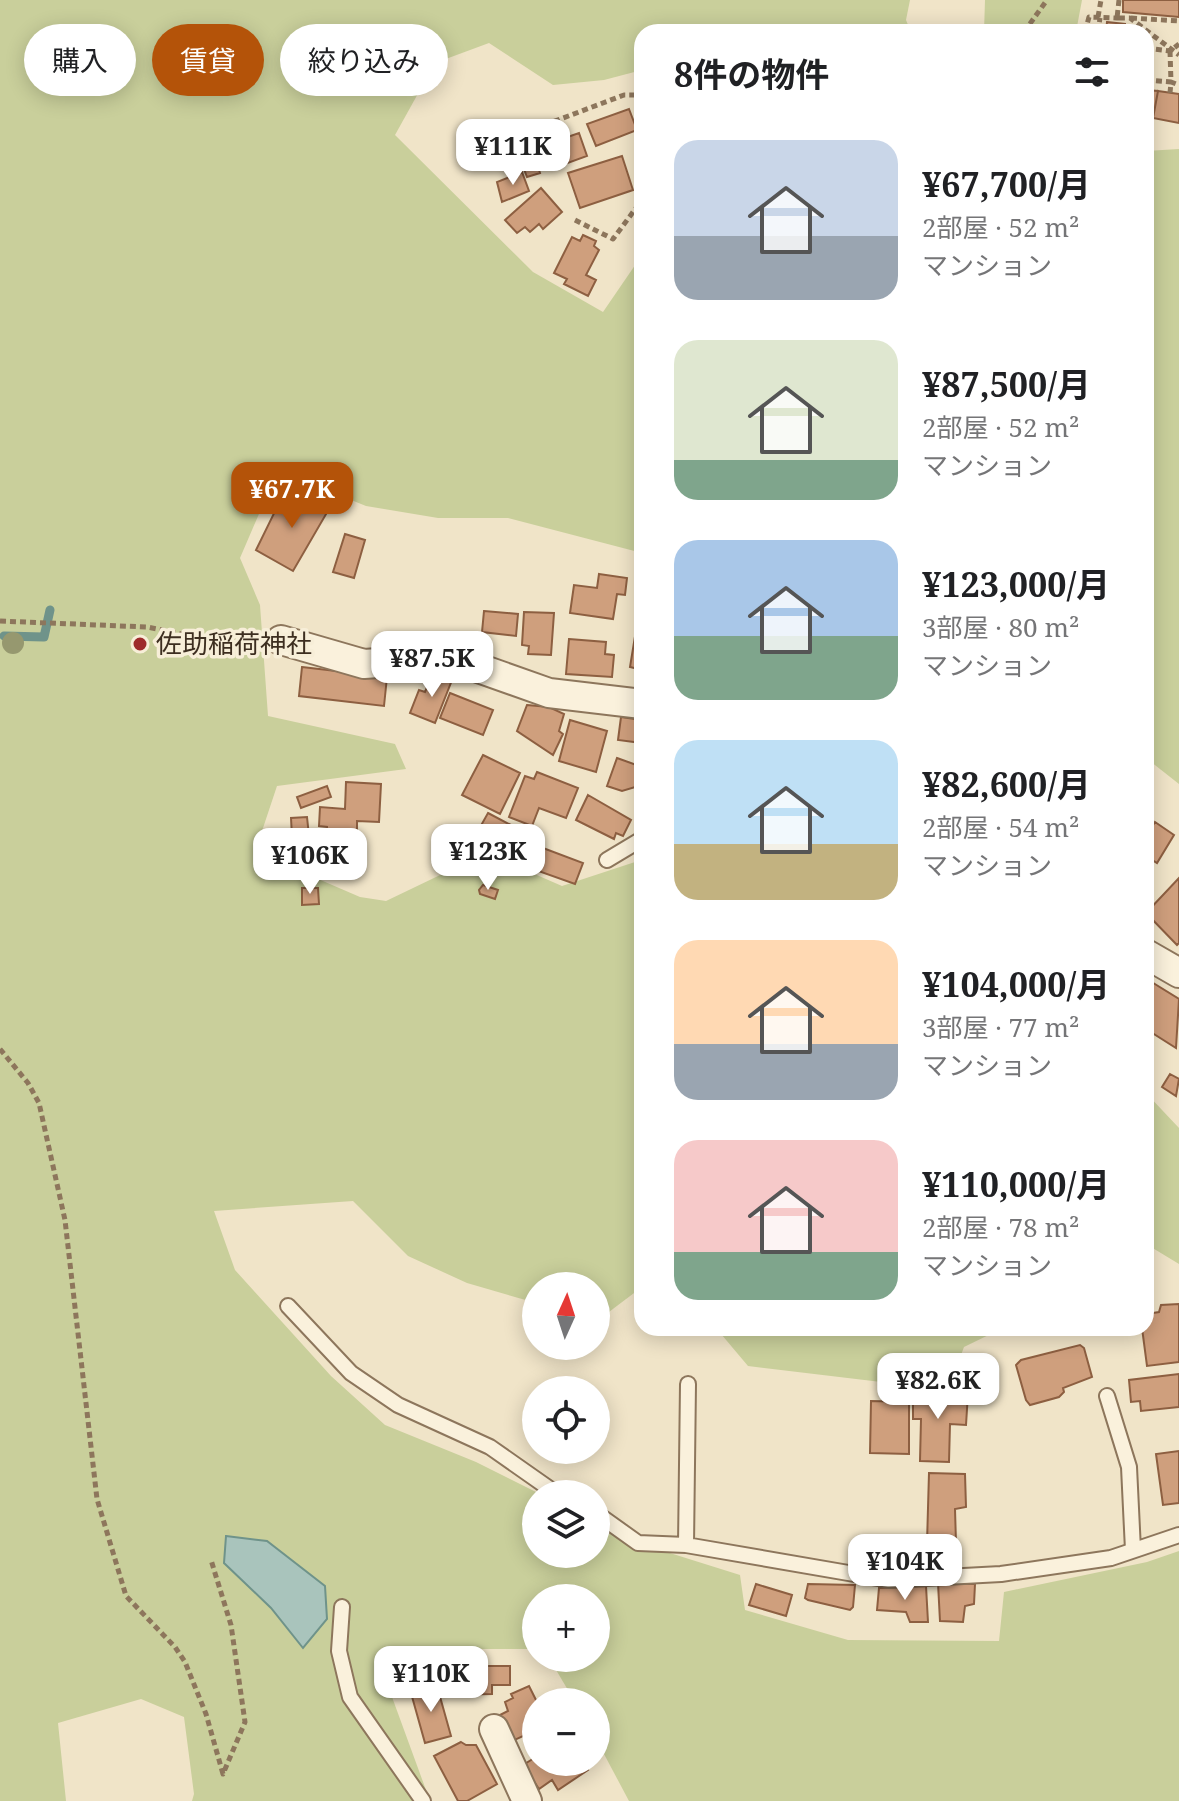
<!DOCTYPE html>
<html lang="ja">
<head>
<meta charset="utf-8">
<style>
	body { margin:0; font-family:"Noto Serif","Noto Sans JP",serif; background:#f6f6f6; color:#202124; height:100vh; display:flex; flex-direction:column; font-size:30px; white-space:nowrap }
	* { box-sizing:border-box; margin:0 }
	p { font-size:26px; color:#757577 }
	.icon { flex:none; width:44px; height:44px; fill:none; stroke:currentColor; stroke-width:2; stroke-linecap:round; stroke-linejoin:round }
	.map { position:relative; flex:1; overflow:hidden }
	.panel { position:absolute; left:634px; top:24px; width:520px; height:1312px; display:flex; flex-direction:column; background:#fff; border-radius:24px; box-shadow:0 4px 20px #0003 }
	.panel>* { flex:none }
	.banner { position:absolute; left:24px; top:24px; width:490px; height:72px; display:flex; gap:16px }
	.needle { width:52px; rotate:3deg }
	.fabs { position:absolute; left:522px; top:1272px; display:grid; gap:16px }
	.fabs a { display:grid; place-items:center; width:88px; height:88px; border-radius:50%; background:#fff; box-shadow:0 4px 20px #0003; font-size:40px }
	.price { position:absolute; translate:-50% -68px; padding:0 18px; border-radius:16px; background:#fff; color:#222; font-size:26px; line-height:52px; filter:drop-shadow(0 2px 4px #0008) }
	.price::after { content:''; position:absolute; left:50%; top:48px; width:24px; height:18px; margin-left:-12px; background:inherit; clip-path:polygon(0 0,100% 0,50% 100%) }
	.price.active { background:#b45309; color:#fff }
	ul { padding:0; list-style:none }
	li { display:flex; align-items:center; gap:24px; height:200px; padding:0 40px }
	li span { display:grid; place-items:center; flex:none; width:224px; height:160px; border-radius:24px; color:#555 }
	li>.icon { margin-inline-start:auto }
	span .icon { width:96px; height:96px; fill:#fffc; stroke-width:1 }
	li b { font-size:34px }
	h2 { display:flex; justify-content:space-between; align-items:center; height:96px; padding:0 40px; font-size:34px }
	.chip { padding:0 28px; border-radius:36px; background:#fff; box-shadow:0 4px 20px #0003; font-size:28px; line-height:72px }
	.chip.active { background:#b45309; color:#fff }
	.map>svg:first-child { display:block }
	.green { fill:#c9cf9b }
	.water { fill:#a9c4bc; stroke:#6f938a; stroke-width:2 }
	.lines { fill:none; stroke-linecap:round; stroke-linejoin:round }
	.stream { stroke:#6f938a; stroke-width:9 }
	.building { fill:#cf9f7d; stroke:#8d5f41; stroke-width:2 }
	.service-casing { stroke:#8d765c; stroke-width:18 }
	.minor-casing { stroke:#8d765c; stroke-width:32 }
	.path { stroke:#8d765c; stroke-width:5; stroke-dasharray:6 4; stroke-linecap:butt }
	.service { stroke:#faf1dc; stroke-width:14 }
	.minor { stroke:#faf1dc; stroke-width:28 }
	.tree { fill:#96986f }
	.poi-dot { fill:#9e2a2b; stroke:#f7eed8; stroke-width:3 }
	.labels { text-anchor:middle; stroke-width:7; stroke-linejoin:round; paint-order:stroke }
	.poi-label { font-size:26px; fill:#3d2e20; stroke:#f7eed8; text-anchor:start }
</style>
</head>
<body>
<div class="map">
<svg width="1179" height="1801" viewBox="0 0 1179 1801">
	<rect width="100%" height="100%" fill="#f0e4c8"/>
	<path class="green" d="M0 0H910L906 20 911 32H642V70L604 80 553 85 489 43 435 63 395 135 533 272 603 312 642 255V553L508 518H438L366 506 287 474 268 493 240 558 260 605 268 716 395 744 406 769 277 786 262 831 295 869 360 897 386 901 486 853 562 886 635 862 642 864V1287L597 1321 596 1286H536V1303L467 1283 408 1256 353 1201 214 1211 235 1270 331 1376 385 1425 476 1462 540 1494H536V1554H596V1522L638 1543 740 1575 745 1610 848 1640 999 1641 1004 1592 1147 1562 1179 1551V1801H629L596 1739V1702H575L549 1658H596V1598H536V1649H463L405 1665 392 1697 430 1801H192L194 1794 184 1717 141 1699 58 1723 66 1801H0Z
		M985 0H1082L1076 32H984Z
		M1179 149V784L1146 758V151Z
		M1146 1093 1179 1128V1264L1146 1244Z
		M716 1328H1003L964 1347 948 1390 748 1366Z"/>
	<path class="water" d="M226 1536 267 1541 325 1586 327 1619 303 1648 271 1608 224 1563Z"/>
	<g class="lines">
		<path class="stream" d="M4 636 44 637 50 610"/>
	</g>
	<path class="building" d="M1123 0H1179V17L1123 12Z
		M1107 22 1125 24V32H1106Z
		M1146 90 1158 91 1153 118 1146 117Z
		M1158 91 1179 94V123L1153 118Z
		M629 109 637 130 596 146 587 124Z
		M579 133 587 156 565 164 564 160 550 164 542 141 557 136 559 140Z
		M532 148 540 173 527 177 518 153Z
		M622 156 633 190 580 208 568 173Z
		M522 172 529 191 502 202 497 182Z
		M541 188 562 212 543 229 539 224 530 232 525 227 517 233 505 220Z
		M583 235 596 241 594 246 599 250 586 275 596 280 588 296 564 284 567 279 554 273 572 237 580 241Z
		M300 493 329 509 293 571 256 550 283 495 295 501Z
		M345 534 365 540 354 578 333 572Z
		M599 574 627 578 625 595 617 594 613 619 570 613 574 585 597 588Z
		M484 611 518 614 516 636 482 632Z
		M524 612 554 613 551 655 528 654 529 646 522 645Z
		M638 618 642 619V670L630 667Z
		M569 639 606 642 605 654 614 655 612 677 566 674Z
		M302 667 387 677 384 706 299 696Z
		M433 673 452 680 435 723 410 713 419 690 425 692Z
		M450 693 493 710 483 735 440 718Z
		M527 705 549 707 564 714 559 731 563 734 553 755 517 731Z
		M621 717 642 720V743L618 740Z
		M570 720 607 731 596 772 559 761Z
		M483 755 520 773 500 814 462 795Z
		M617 758 642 767V785L622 791 607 786Z
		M537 772 578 788 566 818 539 808 532 826 509 817 525 776 534 779Z
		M346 782 381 784 379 822 357 821V832H348V839L327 838V827L319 826 320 807 345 809Z
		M327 786 331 797 301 808 297 797Z
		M588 795 631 820 623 836 616 833 614 839 576 820Z
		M488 813 530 835 516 860 474 838Z
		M307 817 309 836 292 837 291 818Z
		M1155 822 1174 835 1157 863 1146 856V836Z
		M535 845 583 863 575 884 527 867Z
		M1179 878V943L1177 945 1146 913Z
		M483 885 498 890 495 899 480 894 479 890Z
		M302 888H318L319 904 302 905Z
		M1150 981 1179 999 1176 1048 1146 1029V983Z
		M1170 1074 1179 1079 1176 1096 1162 1087Z
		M1179 1304V1362L1147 1366 1142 1328H1146V1314L1159 1312 1161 1305Z
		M1080 1345 1084 1348 1092 1377 1063 1388 1064 1392 1059 1397 1030 1405 1026 1400 1016 1365 1021 1360Z
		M1179 1374V1407L1141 1411 1140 1401 1131 1402 1129 1380Z
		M913 1391 968 1393 966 1425 950 1424 949 1462 920 1461 921 1419H913Z
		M871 1401 909 1402V1454L870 1453Z
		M1179 1451V1503L1163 1505 1156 1454Z
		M929 1473 965 1474 966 1507 955 1509 956 1543 941 1547 927 1543Z
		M938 1583 975 1584 974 1604 965 1606 963 1622 940 1621Z
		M756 1584 792 1595 786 1616 749 1605Z
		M808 1584 855 1585 853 1607 850 1610 808 1600 805 1598Z
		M926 1586 928 1622H910L906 1612 877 1610 879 1588Z
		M452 1666H510V1685H492V1694L447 1695V1675L452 1676Z
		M437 1686 451 1736 425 1743 411 1693Z
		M529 1686 537 1702 536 1730 508 1743 496 1717 508 1711 505 1702 513 1698 511 1694Z
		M461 1742 466 1745H476L497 1784 467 1801H458L434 1756Z
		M536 1757V1762H583L588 1770 558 1790 552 1780 539 1789 523 1765Z"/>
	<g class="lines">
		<defs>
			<path id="service" d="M607 860 642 839
				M288 1306 351 1373 398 1405 490 1447 557 1494
				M1107 1396 1129 1467 1133 1550
				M596 1513 638 1543 686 1545 889 1580 1001 1574 1111 1558 1179 1535
				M686 1545 688 1384
				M342 1607 339 1651 350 1697 423 1801"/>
			<path id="minor" d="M281 640 364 664 450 658 549 693 642 704
				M1146 954 1179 973
				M494 1729 527 1801"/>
		</defs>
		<use href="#service" class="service-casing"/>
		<use href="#minor" class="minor-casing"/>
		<path class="path" d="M1119 0 1117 18H1130L1179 55
			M1098 17 1101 0
			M1131 18 1179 21
			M1024 32 1047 0
			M1085 32 1089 17 1117 18V23
			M1098 32 1100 18
			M1146 48 1170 51 1179 44
			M1170 51 1171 82 1179 85
			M1146 80 1171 82 1170 93
			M526 132 624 95H638L642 100
			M575 220 613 239 642 200
			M0 621 147 627 207 639 256 640
			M0 1049 28 1083 39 1103 65 1220 97 1499 126 1596 175 1647 185 1662 206 1714 223 1774 245 1722 231 1625 211 1560"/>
		<use href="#service" class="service"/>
		<use href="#minor" class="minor"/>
	</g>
	<circle class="tree" cx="13" cy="643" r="11"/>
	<circle class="poi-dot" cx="140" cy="644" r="8"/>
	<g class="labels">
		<g class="poi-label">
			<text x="156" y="653">佐助稲荷神社</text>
		</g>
	</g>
</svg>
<div class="fabs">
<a><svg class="needle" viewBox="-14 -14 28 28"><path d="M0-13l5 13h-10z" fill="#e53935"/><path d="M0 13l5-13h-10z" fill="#757577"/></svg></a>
<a><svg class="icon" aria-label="locate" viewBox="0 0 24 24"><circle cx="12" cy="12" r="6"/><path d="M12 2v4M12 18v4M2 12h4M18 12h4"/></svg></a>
<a><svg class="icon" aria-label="layers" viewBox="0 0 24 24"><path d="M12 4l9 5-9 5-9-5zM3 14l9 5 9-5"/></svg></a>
<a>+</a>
<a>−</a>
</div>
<b class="price" style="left:513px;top:187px">¥111K</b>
<b class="price active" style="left:292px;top:530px">¥67.7K</b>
<b class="price" style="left:432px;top:699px">¥87.5K</b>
<b class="price" style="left:488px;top:892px">¥123K</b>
<b class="price" style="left:310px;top:896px">¥106K</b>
<b class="price" style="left:938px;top:1421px">¥82.6K</b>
<b class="price" style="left:905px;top:1602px">¥104K</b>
<b class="price" style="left:431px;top:1714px">¥110K</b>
<div class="banner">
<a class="chip">購入</a>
<a class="chip active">賃貸</a>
<a class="chip">絞り込み</a>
</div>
<section class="panel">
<h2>8件の物件<svg class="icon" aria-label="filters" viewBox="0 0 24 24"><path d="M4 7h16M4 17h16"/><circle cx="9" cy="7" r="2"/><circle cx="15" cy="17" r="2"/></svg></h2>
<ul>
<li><span style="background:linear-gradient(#c9d6e8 60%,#9aa5b1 0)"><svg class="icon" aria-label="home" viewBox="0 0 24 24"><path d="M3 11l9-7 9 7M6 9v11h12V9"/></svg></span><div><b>¥67,700/月</b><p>2部屋 · 52 m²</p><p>マンション</p></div></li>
<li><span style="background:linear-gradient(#dfe7d0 75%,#7fa58c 0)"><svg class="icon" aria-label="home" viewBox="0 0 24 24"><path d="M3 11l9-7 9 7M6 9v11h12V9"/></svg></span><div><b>¥87,500/月</b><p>2部屋 · 52 m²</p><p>マンション</p></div></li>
<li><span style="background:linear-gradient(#a9c7e8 60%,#7fa58c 0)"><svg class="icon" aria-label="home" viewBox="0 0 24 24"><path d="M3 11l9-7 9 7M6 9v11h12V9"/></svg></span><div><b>¥123,000/月</b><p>3部屋 · 80 m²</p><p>マンション</p></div></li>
<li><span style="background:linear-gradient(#bfe0f5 65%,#c2b280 0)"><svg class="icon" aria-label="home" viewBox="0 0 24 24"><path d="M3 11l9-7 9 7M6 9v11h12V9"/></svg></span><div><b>¥82,600/月</b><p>2部屋 · 54 m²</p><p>マンション</p></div></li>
<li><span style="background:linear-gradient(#ffd9b3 65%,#9aa5b1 0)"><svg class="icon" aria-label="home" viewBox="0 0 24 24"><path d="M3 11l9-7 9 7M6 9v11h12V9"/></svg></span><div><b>¥104,000/月</b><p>3部屋 · 77 m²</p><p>マンション</p></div></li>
<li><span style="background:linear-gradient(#f6c9c9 70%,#7fa58c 0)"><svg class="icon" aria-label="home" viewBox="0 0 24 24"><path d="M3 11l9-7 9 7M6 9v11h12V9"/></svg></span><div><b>¥110,000/月</b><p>2部屋 · 78 m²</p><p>マンション</p></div></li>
</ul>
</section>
</div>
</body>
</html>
